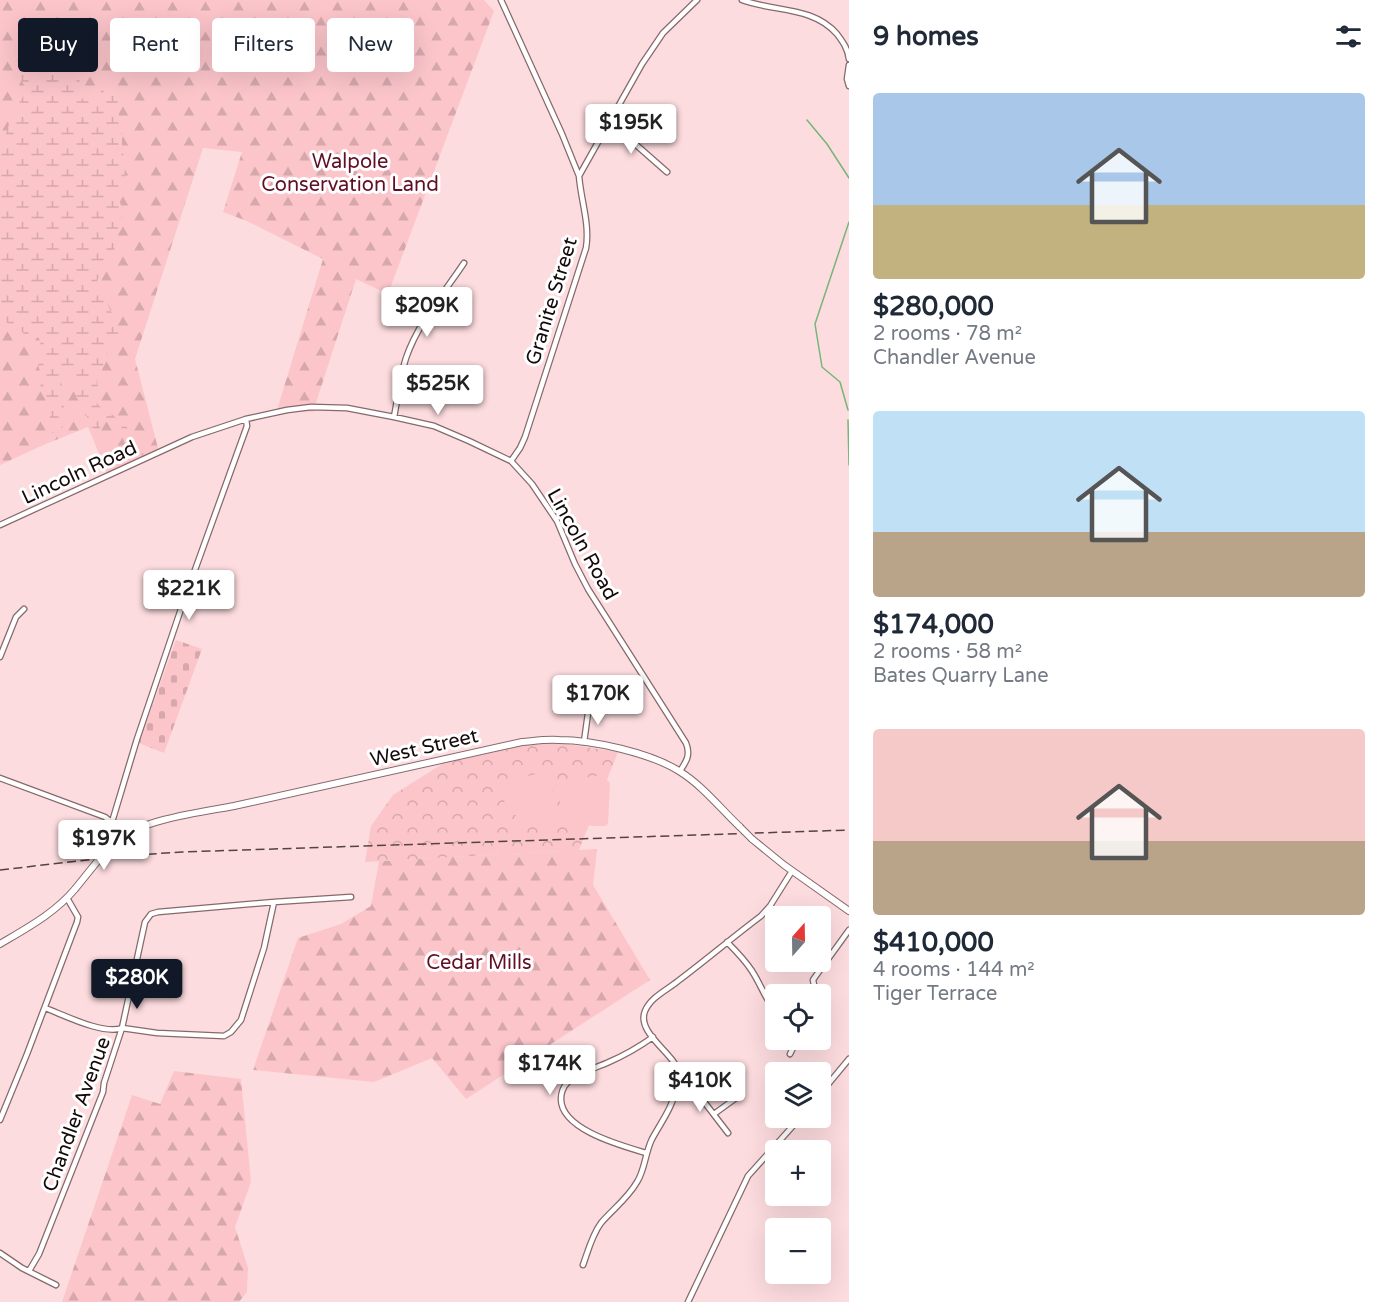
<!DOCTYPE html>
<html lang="en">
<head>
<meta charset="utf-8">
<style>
	body { margin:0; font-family:"Varela Round",sans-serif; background:#f6f6f7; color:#1f2937; height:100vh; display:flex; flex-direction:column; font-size:22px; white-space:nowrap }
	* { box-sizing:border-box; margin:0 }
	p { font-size:20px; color:#747a83 }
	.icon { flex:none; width:33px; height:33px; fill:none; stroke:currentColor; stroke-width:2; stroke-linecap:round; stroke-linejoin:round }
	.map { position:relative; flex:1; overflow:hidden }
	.details { display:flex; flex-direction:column; background:#fff; width:540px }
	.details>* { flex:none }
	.hud { position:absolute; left:18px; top:18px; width:570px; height:54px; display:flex; gap:12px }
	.needle { width:39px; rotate:20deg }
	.fabs { position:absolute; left:765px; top:906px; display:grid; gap:12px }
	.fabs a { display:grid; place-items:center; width:66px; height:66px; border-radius:6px; background:#fff; box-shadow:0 6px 24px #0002; font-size:30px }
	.price { position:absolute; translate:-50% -51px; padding:0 14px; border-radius:6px; background:#fff; color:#222; font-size:20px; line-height:39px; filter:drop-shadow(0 2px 3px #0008) }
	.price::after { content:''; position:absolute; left:50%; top:36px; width:18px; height:14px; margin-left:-9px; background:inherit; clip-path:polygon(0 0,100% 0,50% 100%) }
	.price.current { background:#111827; color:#fff }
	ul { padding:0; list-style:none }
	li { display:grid; align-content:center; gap:12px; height:318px; padding:0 24px }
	li span { display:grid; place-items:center; height:186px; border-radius:6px; color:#555 }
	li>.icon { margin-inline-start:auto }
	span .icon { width:108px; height:108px; fill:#fffc; stroke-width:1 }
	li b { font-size:26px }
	h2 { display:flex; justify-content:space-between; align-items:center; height:72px; padding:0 24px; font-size:26px }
	.chip { padding:0 21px; border-radius:6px; background:#fff; box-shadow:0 6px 24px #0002; font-size:21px; line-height:54px }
	.chip.current { background:#111827; color:#fff }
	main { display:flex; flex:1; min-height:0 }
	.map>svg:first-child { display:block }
	.forest { fill:url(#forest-firs) }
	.wetland { fill:url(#wetland-marsh) }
	.cemetery { fill:url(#cemetery-stones) }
	.park { fill:url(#park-crowns) }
	.pitch { fill:#fbc5ca }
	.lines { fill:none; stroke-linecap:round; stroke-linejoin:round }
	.stream { stroke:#75b678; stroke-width:1.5 }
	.minor-casing { stroke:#85696b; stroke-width:7 }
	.secondary-casing { stroke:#85696b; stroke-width:8 }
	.minor { stroke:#fff; stroke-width:4.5 }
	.secondary { stroke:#fff; stroke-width:6 }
	.rail { stroke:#544344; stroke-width:1.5; stroke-dasharray:9 4.5; stroke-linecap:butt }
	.secondary-bridge-casing { stroke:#85696b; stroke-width:8; stroke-linecap:butt }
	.secondary-bridge { stroke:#fff; stroke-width:6 }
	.labels { text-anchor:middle; stroke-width:6; stroke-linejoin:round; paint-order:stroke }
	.park-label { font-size:20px; fill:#610f24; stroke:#fff }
	.street-label { font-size:20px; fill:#150a0b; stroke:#fff }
</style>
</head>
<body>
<main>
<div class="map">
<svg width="849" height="1302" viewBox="0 0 849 1302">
	<defs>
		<pattern id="forest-firs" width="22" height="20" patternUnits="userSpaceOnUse" patternTransform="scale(1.5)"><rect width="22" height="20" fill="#fbc5ca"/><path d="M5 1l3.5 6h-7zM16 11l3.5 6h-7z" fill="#d6a8ac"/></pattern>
		<pattern id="wetland-marsh" width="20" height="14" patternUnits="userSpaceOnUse" patternTransform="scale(1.5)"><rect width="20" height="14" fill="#fbc5ca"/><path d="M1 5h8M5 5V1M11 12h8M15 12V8" fill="none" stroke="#d6a8ac"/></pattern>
		<pattern id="cemetery-stones" width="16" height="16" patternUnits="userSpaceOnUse" patternTransform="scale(1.5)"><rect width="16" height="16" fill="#fbc5ca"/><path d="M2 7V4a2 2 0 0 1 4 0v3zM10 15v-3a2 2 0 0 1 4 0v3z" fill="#d6a8ac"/></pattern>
		<pattern id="park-crowns" width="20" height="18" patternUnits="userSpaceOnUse" patternTransform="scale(1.5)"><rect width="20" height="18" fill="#fbc5ca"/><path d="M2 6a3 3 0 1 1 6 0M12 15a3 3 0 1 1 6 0" fill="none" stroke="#d6a8ac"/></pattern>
	</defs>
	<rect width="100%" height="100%" fill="#fddcdf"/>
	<path class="forest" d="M0 0H484L494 11 388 294 356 279 313 412 277 410 323 259 247 221 223 212 242 152 203 148 135 359 159 452 107 473 88 427 41 446 0 465Z
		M597 849 593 885 650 980 466 1099 432 1058 374 1082 253 1070 298 938 341 924 371 906 379 861Z
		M174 1071 241 1079 251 1182 235 1227 248 1268 247 1292 239 1302H62L132 1095 160 1104Z"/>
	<path class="wetland" d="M19 51 42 62 52 63 64 67 80 79 77 95C84 100 89 103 98 102L102 87 105 84 113 87 118 98 117 108 122 128V148L125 163 124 185 122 194 119 198 123 214 117 231 118 240 109 263 106 265 96 283 102 289 111 312 113 313 117 321V330L119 335 114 346 104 357 103 368 97 379 98 393 96 402C100 408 105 410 111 414 122 422 143 440 144 454L137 462 132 460 118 427 102 419 100 421V429L98 430 91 427 82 404 76 397C78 386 79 377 68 372 57 378 63 383 58 395 66 410 72 419 57 434 52 433 49 431 47 426L50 418V410L38 379 40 371 38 365 43 354 39 338 34 339 28 338 19 329 7 323 0 304V143C8 136 8 125 11 116L14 115 20 101 28 89 24 85 19 75V63L16 57 17 52Z"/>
	<path class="cemetery" d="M176 640 202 649 164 753 139 743Z"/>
	<path class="park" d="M524 741 560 743 618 752 579 850 365 862 371 826 393 795 458 754Z"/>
	<path class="pitch" d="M543 772H547L549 774 559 820C527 827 505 819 499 784Z
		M602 775 610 783 608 824 605 826C571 827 559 816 557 782Z"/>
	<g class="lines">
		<path class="stream" d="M807 120 827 144 849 178
			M848 410 840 382 822 367 815 324 849 222
			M848 420 849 465"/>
		<defs>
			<path id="minor" d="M501 0 562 134 579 176
				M742 0C774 12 813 6 837 34 843 42 848 49 849 59
				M849 65 847 79 849 86
				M609 121 667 172
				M394 417C398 397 400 376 406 358 418 323 444 293 464 263
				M511 461 520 448 525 437 586 248C590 224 581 201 579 176L642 64 663 33 697 0
				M0 525 192 437 246 419 287 410 311 407 347 408 394 417 434 426 469 441 511 461 532 484 557 521 575 564 588 589 686 743C691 755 686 762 680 771
				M0 657 16 617 24 609
				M584 742 589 706
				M0 778 105 817 127 834
				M112 822 137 739 183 603 247 426 246 419
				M727 942C736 951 745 960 752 971 761 985 766 1000 776 1013
				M814 985 813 980 815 977 849 930
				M45 1008C64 1015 103 1035 122 1028L157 1033 224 1036 231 1032 241 1020 264 948 274 902
				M791 1040 799 1042 804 1040
				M790 1054 796 1042
				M677 1083 687 1085 695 1090 728 1133
				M820 1094 849 1059
				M714 1114 736 1098
				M0 1120 27 1054 77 922 78 917 67 898
				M646 1153C623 1146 561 1130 561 1099 561 1093 563 1087 568 1082 579 1072 596 1068 609 1062 625 1055 639 1047 653 1037
				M0 1253 22 1268 56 1285
				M583 1265C588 1251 592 1235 601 1223 613 1209 628 1198 637 1182 645 1170 645 1153 652 1139 661 1122 674 1106 676 1086 677 1079 678 1071 675 1064 666 1049 637 1030 645 1011 651 997 667 990 678 981 706 960 733 937 761 916L770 906 792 871
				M29 1271 39 1254 103 1092 104 1083 122 1028 145 922 151 914 158 912 274 902 351 897
				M688 1302 748 1176 800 1118"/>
			<path id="secondary" d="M119 839C145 819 202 812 234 806L522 742C534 741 546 739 559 740 593 740 650 753 679 771 702 785 720 808 740 827
				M752 839 784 865 849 911
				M0 944C27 928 55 913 75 889"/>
		</defs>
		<use href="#minor" class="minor-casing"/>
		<use href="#secondary" class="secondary-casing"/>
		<use href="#minor" class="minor"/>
		<use href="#secondary" class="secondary"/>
		<path class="rail" d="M0 870 121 856 182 852 849 830"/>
		<defs>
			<path id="secondary-bridge" d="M740 827 752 839
				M75 889 100 858 119 839"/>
		</defs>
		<use href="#secondary-bridge" class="secondary-bridge-casing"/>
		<use href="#secondary-bridge" class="secondary-bridge"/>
	</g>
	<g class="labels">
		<g class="park-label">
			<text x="350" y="168">Walpole<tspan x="350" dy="23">Conservation Land</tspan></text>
			<text x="479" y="969">Cedar Mills</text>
		</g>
		<g class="street-label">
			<text transform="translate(551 301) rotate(-73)" y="7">Granite Street</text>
			<text transform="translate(79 472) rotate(-25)" y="7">Lincoln Road</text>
			<text transform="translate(583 544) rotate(61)" y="7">Lincoln Road</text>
			<text transform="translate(424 747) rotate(-13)" y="7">West Street</text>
			<text transform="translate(76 1114) rotate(-70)" y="7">Chandler Avenue</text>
		</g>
	</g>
</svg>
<div class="fabs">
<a><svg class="needle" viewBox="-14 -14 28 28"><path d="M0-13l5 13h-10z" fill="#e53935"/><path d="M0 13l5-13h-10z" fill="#747a83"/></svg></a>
<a><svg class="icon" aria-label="locate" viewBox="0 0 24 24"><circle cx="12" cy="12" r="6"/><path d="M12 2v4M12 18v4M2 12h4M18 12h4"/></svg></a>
<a><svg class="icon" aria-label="layers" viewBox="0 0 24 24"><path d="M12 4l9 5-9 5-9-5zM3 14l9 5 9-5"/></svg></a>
<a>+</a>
<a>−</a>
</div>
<b class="price" style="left:631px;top:155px">$195K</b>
<b class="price" style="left:427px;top:338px">$209K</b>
<b class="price" style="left:438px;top:416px">$525K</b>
<b class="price" style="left:189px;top:621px">$221K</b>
<b class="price" style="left:598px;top:726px">$170K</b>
<b class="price" style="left:104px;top:871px">$197K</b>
<b class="price current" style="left:137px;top:1010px">$280K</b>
<b class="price" style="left:550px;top:1096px">$174K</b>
<b class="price" style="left:700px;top:1113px">$410K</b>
<div class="hud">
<a class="chip current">Buy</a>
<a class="chip">Rent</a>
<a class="chip">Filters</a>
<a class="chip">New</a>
</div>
</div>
<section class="details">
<h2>9 homes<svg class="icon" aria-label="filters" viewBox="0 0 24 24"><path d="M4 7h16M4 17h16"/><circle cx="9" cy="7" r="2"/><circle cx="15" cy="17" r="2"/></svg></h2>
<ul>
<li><span style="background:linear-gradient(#a9c7e8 60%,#c2b280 0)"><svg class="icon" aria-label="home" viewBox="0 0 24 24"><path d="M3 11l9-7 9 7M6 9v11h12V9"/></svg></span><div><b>$280,000</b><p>2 rooms · 78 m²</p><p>Chandler Avenue</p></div></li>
<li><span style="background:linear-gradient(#bfe0f5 65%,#b9a48a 0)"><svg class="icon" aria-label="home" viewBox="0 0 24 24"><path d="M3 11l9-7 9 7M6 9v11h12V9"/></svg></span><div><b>$174,000</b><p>2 rooms · 58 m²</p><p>Bates Quarry Lane</p></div></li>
<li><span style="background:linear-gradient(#f6c9c9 60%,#b9a48a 0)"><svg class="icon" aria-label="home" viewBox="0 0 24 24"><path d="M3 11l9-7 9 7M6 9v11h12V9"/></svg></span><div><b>$410,000</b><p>4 rooms · 144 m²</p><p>Tiger Terrace</p></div></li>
</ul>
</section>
</main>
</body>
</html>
